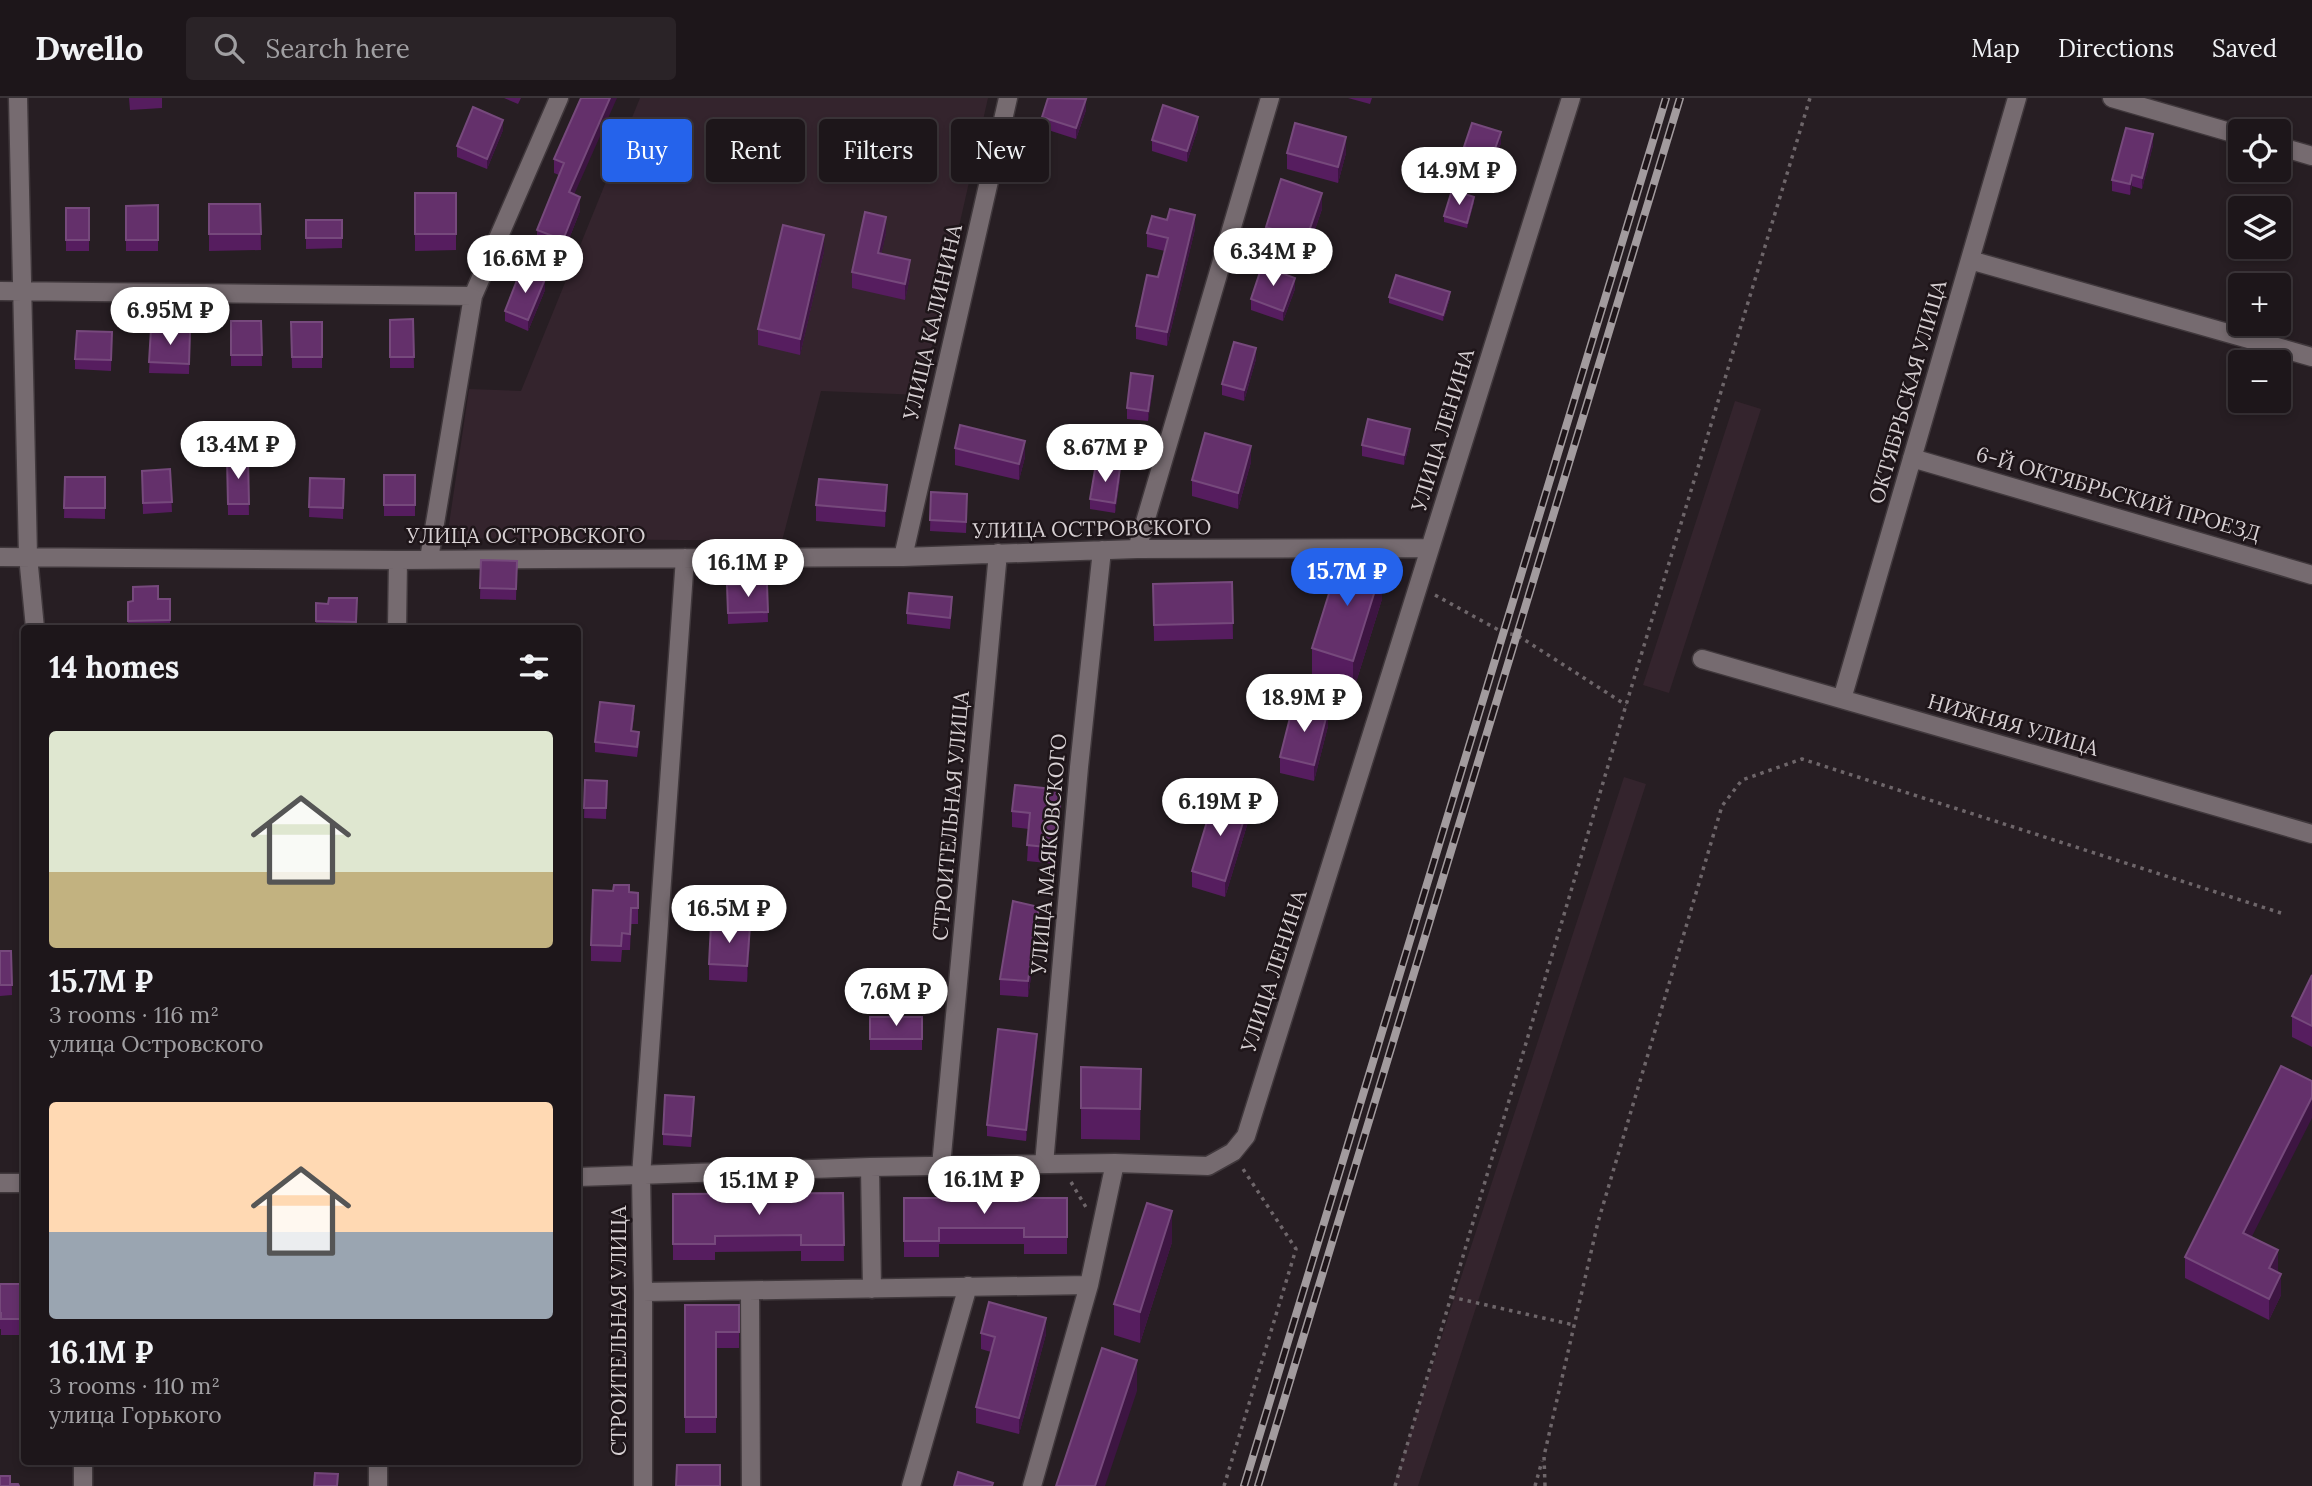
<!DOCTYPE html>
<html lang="en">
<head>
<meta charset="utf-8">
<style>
	body { margin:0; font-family:Lora,serif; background:#2a2327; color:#f1f3f6; height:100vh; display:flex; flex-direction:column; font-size:26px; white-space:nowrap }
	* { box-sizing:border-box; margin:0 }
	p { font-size:23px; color:#a09fa2 }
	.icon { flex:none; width:38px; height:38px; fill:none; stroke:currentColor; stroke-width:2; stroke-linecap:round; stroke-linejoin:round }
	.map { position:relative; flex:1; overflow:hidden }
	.sheet { position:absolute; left:21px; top:527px; width:560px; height:840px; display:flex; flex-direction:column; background:#1d161a; border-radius:7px; box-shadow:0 4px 10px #0003,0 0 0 2px #3b3539 }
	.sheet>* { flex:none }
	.banner { position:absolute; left:602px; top:21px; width:665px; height:63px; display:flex; gap:14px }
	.controls { position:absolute; left:2228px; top:21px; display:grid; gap:14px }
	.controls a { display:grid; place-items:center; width:63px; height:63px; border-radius:7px; background:#1d161a; box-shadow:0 4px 10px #0003,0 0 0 2px #3b3539; font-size:35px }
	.price { position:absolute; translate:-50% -60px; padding:0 16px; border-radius:24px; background:#fff; color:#222; font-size:23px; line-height:46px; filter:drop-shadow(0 2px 4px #0008) }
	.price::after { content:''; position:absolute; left:50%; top:42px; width:21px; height:16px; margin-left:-10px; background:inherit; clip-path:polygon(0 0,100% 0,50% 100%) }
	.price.on { background:#2563eb; color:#fff }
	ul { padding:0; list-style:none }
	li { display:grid; align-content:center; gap:14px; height:371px; padding:0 28px }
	li span { display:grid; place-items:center; height:217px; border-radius:7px; color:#555 }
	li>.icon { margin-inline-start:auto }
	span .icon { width:126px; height:126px; fill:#fffc; stroke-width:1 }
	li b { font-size:30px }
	h2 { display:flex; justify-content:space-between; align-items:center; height:84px; padding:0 28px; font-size:30px }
	.pill { padding:0 24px; border-radius:7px; background:#1d161a; box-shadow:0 4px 10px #0003,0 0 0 2px #3b3539; font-size:24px; line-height:63px }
	.pill.on { background:#2563eb; color:#fff }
	header { display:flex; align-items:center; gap:42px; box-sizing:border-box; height:98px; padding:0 35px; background:#1d161a; border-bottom:2px solid #3b3539 }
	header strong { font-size:33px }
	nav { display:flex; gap:38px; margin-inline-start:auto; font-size:24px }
	.search { width:490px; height:63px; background:#2a2327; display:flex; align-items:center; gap:18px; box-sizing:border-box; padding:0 24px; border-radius:7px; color:#a09fa2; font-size:26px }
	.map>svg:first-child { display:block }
	.built { fill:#34242d }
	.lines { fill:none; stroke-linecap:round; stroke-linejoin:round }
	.minor-casing { stroke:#40383c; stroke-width:21 }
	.path { stroke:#6e666a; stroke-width:3.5; stroke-dasharray:3.5 5; stroke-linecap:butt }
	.minor { stroke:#766b70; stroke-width:18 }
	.rail-casing { stroke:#a29b9e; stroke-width:8 }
	.rail { stroke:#1e1519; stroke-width:5; stroke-dasharray:16; stroke-linecap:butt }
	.wall { fill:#561d5f }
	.shaded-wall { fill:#3d1542 }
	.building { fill:#64306b; stroke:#76497c; stroke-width:2 }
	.labels { text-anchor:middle; stroke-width:5; stroke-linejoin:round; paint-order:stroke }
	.street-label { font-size:21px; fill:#d7d0d3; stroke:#1e1519 }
</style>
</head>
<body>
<header>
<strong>Dwello</strong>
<div class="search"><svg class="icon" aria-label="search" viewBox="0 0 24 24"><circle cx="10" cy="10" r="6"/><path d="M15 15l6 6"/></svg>Search here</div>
<nav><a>Map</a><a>Directions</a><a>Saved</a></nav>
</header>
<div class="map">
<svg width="2312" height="1388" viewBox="0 0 2312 1388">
	<rect width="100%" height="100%" fill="#271e23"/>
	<path class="built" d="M640 0H988L921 297 821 293 782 443 447 440 469 291 521 293Z
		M1735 303 1761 311 1669 595 1643 587Z
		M1624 679 1646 686 1418 1388H1393Z"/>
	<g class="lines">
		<defs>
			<path id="minor" d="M18 0 28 458 35 530
				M2112 0 2240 37
				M2278 48 2312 58
				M1970 162 2312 259
				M0 193 473 198
				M1912 360 2312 477
				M1137 451 1270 0
				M0 459 398 462 903 459 1137 451 1430 450
				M903 459 1008 0
				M429 461 473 198 559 0
				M397 530 398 462
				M1702 561 2312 736
				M1842 601 2017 0
				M1044 1066 1079 669 1102 452
				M941 1068 998 455
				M870 1069 872 1191
				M578 1079 870 1069 1115 1065 1208 1068 1233 1054 1246 1038 1571 0
				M0 1085H24
				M750 1193 751 1388
				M643 1194 1089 1187
				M83 1363V1388
				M378 1363V1388
				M643 1388V1194L641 1078 685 460
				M911 1388 968 1188
				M1032 1388 1089 1187 1115 1065"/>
		</defs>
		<use href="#minor" class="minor-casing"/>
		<path class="path" d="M1435 497 1504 535 1517 537 1626 607
			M1071 1084 1087 1111
			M1451 1199 1574 1227
			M1224 1388 1296 1151 1241 1068
			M1395 1388 1626 607 1810 0
			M1535 1388 1542 1363
			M1545 1388 1544 1358 1598 1124 1722 708 1742 682 1802 661 2281 815"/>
		<use href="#minor" class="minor"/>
		<defs>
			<path id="rail" d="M1244 1388 1666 0
				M1258 1388 1680 0"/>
		</defs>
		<use href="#rail" class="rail-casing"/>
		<use href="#rail" class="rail"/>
	</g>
	<path class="wall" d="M129 0H162V10L130 12Z
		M504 0H521L518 6Z
		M581 0 574 96 580 113 563 156 537 145V132L559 77 554 75V61Z
		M1348 0H1372L1370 6Z
		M1086 12 1076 41 1042 30V19Z
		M1198 30 1187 64 1152 53V42Z
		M503 32 487 71 457 59V48Z
		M1501 45 1492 70 1464 60V49Z
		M2153 47 2142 91 2132 88 2130 97 2112 93V82Z
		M1287 55H1346L1338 85 1287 71Z
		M415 95H456V152L415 153Z
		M1474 104 1467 130 1444 124V118Z
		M209 106H260L261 152 209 153Z
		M158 107V153H126V108Z
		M66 110H89V153H66Z
		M1322 111 1306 158 1266 145V129Z
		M306 122H342V150L306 151Z
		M1167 122 1195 131 1167 248 1136 241V228L1158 179 1165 153 1147 149V135Z
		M886 135 881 156 910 178 905 202 852 190V174Z
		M824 153 800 257 758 247V231Z
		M1295 191 1283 223 1251 212V201Z
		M545 192 528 233 505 223V213Z
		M1389 199 1450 200 1443 223 1389 205Z
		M413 221 414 270H390V222Z
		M231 223H261L262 268H231Z
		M291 224H322V270H292Z
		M151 231 190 233 189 276 149 275Z
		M112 234 111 273 75 271V261Z
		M1256 261 1244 303 1222 297V286Z
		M1153 289 1148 323 1127 321V310Z
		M1410 342 1404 367 1362 358V347Z
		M955 350 1025 359 1019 382 955 367Z
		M248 360 249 417H228L227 361Z
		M1251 364 1238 411 1192 398V382Z
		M170 371 172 414 143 416 142 373Z
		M384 377H415V418H384Z
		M65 379H105V421L64 420Z
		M310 380 344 381 343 421 309 419Z
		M1120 381 1115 415 1090 411V401Z
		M931 394 967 406 966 435 930 433Z
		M887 403 885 429 816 423V407Z
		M481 462 517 463 516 502 480 501Z
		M1232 484 1233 541 1154 543 1153 486Z
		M767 486 768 524 728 526 727 487Z
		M357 500 356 530H316V505L328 506Z
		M158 501H170V530H128V504Z
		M1382 501 1353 594 1312 581V550Z
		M952 510 950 531 907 526V515Z
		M634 619 632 634 639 645 637 659 595 654V644Z
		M1328 628 1314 683 1280 675V659Z
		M585 682 607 683 606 721 584 720Z
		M1061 708 1056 766 1027 763 1029 731 1012 729V713Z
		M1248 724 1225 799 1192 789V773Z
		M629 794 638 795V826H631L630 852H622L621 864 591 863V847Z
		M1039 825 1028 899 1000 897V881Z
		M750 844 747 884 709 882V866Z
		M0 853H11L12 897 0 898Z
		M2312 877V949L2292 939V918Z
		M870 919H922V952H870Z
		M1037 946 1026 1043 987 1038V1027Z
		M1081 969 1141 971 1140 1042 1081 1041Z
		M694 1010 691 1049 663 1047V1036Z
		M843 1095 844 1163H801V1153L715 1154V1162H673V1096Z
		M904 1100H1067V1156H1024V1146H939V1159H904Z
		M2252 1139 2278 1174 2281 1197 2269 1222 2185 1180V1159Z
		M1172 1144 1140 1245 1114 1237V1206Z
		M0 1186H24V1237H1V1231H0Z
		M685 1207H739V1250H716V1335H685Z
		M981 1235 1046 1236 1019 1336 976 1325V1309L991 1254 981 1251Z"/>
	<path class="shaded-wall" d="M610 0H617L569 108V94Z
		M1086 1V12L1076 41V30Z
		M1198 19V30L1187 64V53Z
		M503 22V32L487 71V61Z
		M1501 34V45L1492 70V59Z
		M2153 36V47L2142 91V80Z
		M1346 39V55L1338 85V69Z
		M2132 77V88L2130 97V86Z
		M1322 95V111L1306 158V142Z
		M580 99V113L563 156V142Z
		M1474 99V104L1467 130V125Z
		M1195 117V131L1167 248V234Z
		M886 119V135L878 171V155Z
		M824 137V153L800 257V241Z
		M910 162V178L905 202V186Z
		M1295 180V191L1283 223V213Z
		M545 181V192L528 233V222Z
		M1450 194V200L1443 223V217Z
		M1256 250V261L1244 303V292Z
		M1153 278V289L1148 323V313Z
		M1410 331V342L1404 367V357Z
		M1025 343V359L1019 382V366Z
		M1251 348V364L1238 411V395Z
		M1120 370V381L1115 415V405Z
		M887 387V403L885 429V413Z
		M1382 470V501L1353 594V563Z
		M1328 612V628L1314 683V667Z
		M1061 692V708L1056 766V750Z
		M1248 708V724L1225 799V783Z
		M1039 809V825L1028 899V883Z
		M750 828V844L747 884V868Z
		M1037 936V946L1026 1043V1032Z
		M2312 999V1020L2243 1156V1135Z
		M1172 1113V1144L1140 1245V1214Z
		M2278 1152V1174L2269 1170Z
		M2281 1176V1197L2269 1222V1201Z
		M1046 1220V1236L1019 1336V1320Z
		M1137 1262V1293L1105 1388H1095Z"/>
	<path class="building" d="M581 0H610L569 94 580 99 563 142 537 132 564 65 554 61Z
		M1048 0 1086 1 1076 30 1042 19Z
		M1163 7 1198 19 1187 53 1152 42Z
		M473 9 503 22 487 61 457 48Z
		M1295 25 1346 39 1338 69 1287 55Z
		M1472 25 1501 34 1492 59 1464 49Z
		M2126 30 2153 36 2142 80 2132 77 2130 86 2112 82Z
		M1281 81 1322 95 1306 142 1266 129Z
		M1452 92 1474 99 1467 125 1444 118Z
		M415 95H456V136H415Z
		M209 106H260L261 136H209Z
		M158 107V142H126V108Z
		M66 110H89V142H66Z
		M1170 111 1195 117 1167 234 1136 228 1147 177 1158 179 1168 140 1147 135 1152 118 1167 122Z
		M865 114 886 119 878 155 910 162 905 186 852 174Z
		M306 122H342V140H306Z
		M783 127 824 137 800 241 758 231Z
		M1262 168 1295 180 1283 213 1251 201Z
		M521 172 545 181 528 222 505 213Z
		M1396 177 1450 194 1443 217 1389 199Z
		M413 221 414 259H390V222Z
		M231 223H261L262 257H231Z
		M291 224H322V259H292Z
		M151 231 190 233 189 266 149 264Z
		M77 233 112 234 111 262 75 261Z
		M1234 244 1256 250 1244 292 1222 286Z
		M1131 275 1153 278 1148 313 1127 310Z
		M1368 321 1410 331 1404 357 1362 347Z
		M960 327 1025 343 1019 366 955 350Z
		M1205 335 1251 348 1238 395 1192 382Z
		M248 360 249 406H228L227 361Z
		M1096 366 1120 370 1115 405 1090 401Z
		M170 371 172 404 143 405 142 373Z
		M384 377H415V407H384Z
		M65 379H105V410H64Z
		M310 380 344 381 343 410 309 409Z
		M819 381 887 387 885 413 816 407Z
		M931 394 967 396 966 424 930 422Z
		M1341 457 1382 470 1353 563 1312 550Z
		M481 462 517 463 516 491 480 490Z
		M1232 484 1233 525 1154 527 1153 486Z
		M767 486 768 514 728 515 727 487Z
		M158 488V501H170V522L128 523V504L133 503V489Z
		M909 495 952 499 950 520 907 515Z
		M329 500H357L356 524 316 523V505L328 506Z
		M600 604 634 608 631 633 639 634 637 649 595 644Z
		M1294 604 1328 612 1314 667 1280 659Z
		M585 682 607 683 606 710H584Z
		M1015 687 1061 692 1056 750 1027 747 1030 715 1012 713Z
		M1215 697 1248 708 1225 783 1192 773Z
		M614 787H629V794L638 795V810H631L630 836 622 835 621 848 591 847 593 792 613 793Z
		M1013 803 1039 809 1028 883 1000 881Z
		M711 826 750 828 747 868 709 866Z
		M0 853H11L12 887H0Z
		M2312 877V928L2292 918Z
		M870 919H922V941H870Z
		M998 931 1037 936 1026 1032 987 1027Z
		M2281 968 2312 983V999L2243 1135 2278 1152 2269 1170 2281 1176 2269 1201 2185 1159Z
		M1081 969 1141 971 1140 1011 1081 1010Z
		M665 997 694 999 691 1038 663 1036Z
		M843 1095 844 1147H801V1137L715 1138V1146H673V1096Z
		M904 1100H1067V1139H1024V1130H939V1143H904Z
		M1147 1105 1172 1113 1140 1214 1114 1206Z
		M0 1186H24V1221H1V1215H0Z
		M989 1204 1046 1220 1019 1320 976 1309 995 1239 981 1235Z
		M685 1207H739V1234H716V1319H685Z
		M1102 1250 1137 1262 1095 1388H1056Z
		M677 1367H720V1388H676Z
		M958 1374 993 1385 992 1388H954Z
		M315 1375 338 1376 337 1388H314Z
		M0 1378H10V1386H18L19 1388H0Z"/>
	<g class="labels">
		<g class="street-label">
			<text transform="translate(933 224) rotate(-77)" y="7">УЛИЦА КАЛИНИНА</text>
			<text transform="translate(1908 294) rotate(-74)" y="7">ОКТЯБРЬСКАЯ УЛИЦА</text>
			<text transform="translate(1443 332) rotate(-73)" y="7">УЛИЦА ЛЕНИНА</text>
			<text transform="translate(2118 396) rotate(16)" y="7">6-Й ОКТЯБРЬСКИЙ ПРОЕЗД</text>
			<text transform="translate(1092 431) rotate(-1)" y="7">УЛИЦА ОСТРОВСКОГО</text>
			<text x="526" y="445">УЛИЦА ОСТРОВСКОГО</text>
			<text transform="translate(2013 627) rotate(16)" y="7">НИЖНЯЯ УЛИЦА</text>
			<text transform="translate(951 718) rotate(-85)" y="7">СТРОИТЕЛЬНАЯ УЛИЦА</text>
			<text transform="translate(1049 756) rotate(-85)" y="7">УЛИЦА МАЯКОВСКОГО</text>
			<text transform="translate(1274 873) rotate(-72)" y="7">УЛИЦА ЛЕНИНА</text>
			<text transform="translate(619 1233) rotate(-90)" y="7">СТРОИТЕЛЬНАЯ УЛИЦА</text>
		</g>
	</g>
</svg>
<div class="controls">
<a><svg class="icon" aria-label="locate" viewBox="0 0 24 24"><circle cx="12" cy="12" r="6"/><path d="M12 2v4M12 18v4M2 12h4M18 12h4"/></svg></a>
<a><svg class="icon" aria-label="layers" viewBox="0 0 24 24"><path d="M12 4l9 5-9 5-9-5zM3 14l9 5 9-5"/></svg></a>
<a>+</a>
<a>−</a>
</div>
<b class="price" style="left:1459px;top:109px">14.9M ₽</b>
<b class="price" style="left:1273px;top:190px">6.34M ₽</b>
<b class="price" style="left:525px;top:197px">16.6M ₽</b>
<b class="price" style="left:170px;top:249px">6.95M ₽</b>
<b class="price" style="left:238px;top:383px">13.4M ₽</b>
<b class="price" style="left:1105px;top:386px">8.67M ₽</b>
<b class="price" style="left:748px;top:501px">16.1M ₽</b>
<b class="price on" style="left:1347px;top:510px">15.7M ₽</b>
<b class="price" style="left:1304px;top:636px">18.9M ₽</b>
<b class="price" style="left:1220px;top:740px">6.19M ₽</b>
<b class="price" style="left:729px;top:847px">16.5M ₽</b>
<b class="price" style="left:896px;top:930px">7.6M ₽</b>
<b class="price" style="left:984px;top:1118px">16.1M ₽</b>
<b class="price" style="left:759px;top:1119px">15.1M ₽</b>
<div class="banner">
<a class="pill on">Buy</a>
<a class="pill">Rent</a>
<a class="pill">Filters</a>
<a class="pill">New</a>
</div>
<section class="sheet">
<h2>14 homes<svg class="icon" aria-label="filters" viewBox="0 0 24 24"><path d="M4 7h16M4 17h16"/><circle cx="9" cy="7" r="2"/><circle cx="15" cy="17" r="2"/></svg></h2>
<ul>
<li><span style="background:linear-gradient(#dfe7d0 65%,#c2b280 0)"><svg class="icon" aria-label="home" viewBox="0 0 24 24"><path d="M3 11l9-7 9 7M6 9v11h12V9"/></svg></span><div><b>15.7M ₽</b><p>3 rooms · 116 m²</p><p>улица Островского</p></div></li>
<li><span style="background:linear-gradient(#ffd9b3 60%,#9aa5b1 0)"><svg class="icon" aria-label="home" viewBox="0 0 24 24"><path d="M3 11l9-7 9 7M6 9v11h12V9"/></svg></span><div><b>16.1M ₽</b><p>3 rooms · 110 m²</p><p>улица Горького</p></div></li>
</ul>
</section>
</div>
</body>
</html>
